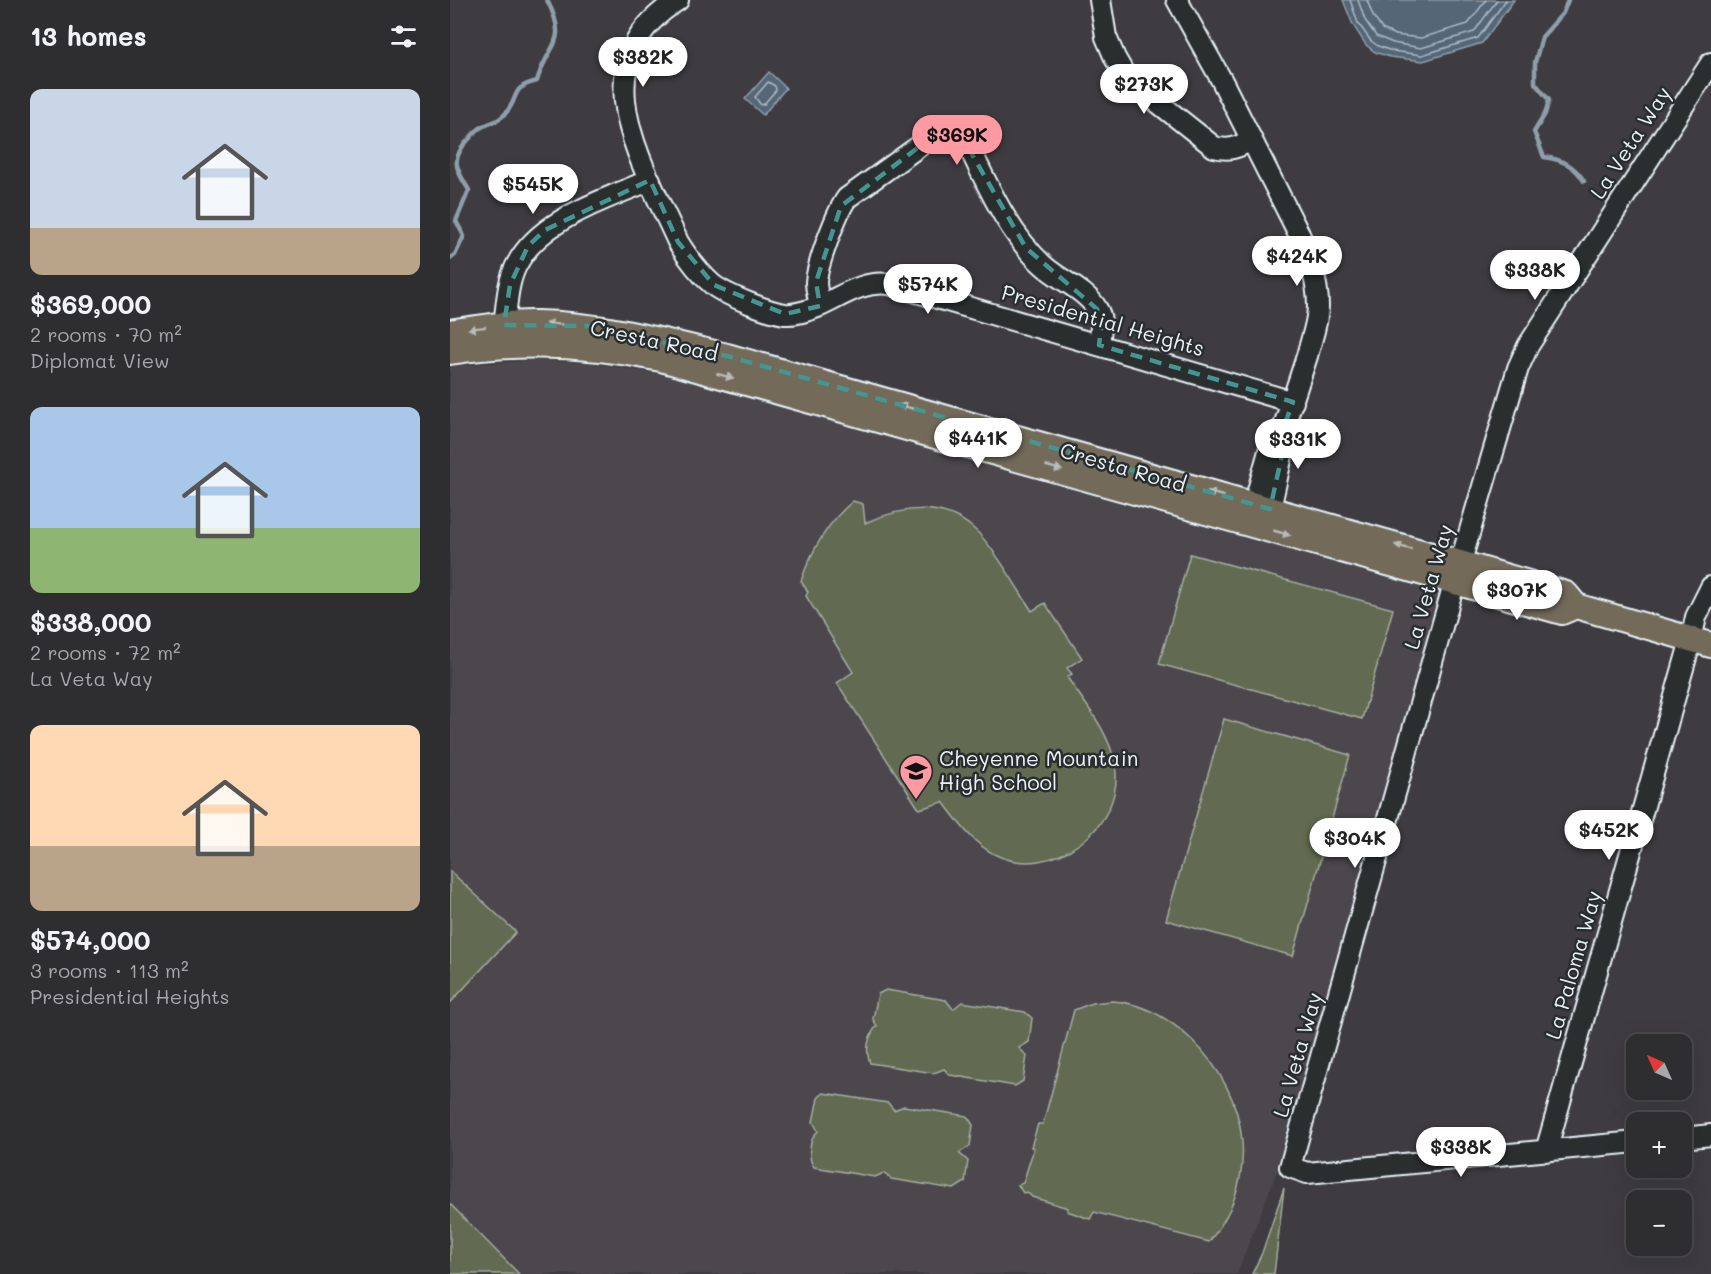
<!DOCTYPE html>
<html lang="en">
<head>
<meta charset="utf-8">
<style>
	body { margin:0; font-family:Mali,sans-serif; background:#3a393c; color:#f1f3f6; height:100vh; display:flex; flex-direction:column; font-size:22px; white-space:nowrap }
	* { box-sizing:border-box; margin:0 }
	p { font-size:20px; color:#a7a8ab }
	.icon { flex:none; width:33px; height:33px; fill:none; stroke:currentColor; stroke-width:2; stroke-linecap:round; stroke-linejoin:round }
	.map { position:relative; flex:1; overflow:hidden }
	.sheet { display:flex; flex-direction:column; background:#2e2d30; width:450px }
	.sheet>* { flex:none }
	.needle { width:39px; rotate:315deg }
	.buttons { position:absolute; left:1176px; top:1034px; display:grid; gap:12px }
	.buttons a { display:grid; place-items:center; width:66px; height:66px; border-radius:12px; background:#2e2d30; box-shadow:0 6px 24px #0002,0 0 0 2px #49494c; font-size:30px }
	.price { position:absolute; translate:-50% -51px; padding:0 14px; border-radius:21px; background:#fff; color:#222; font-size:20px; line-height:39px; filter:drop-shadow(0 2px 3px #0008) }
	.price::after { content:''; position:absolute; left:50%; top:36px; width:18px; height:14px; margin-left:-9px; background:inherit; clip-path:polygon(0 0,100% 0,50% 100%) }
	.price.active { background:#ff9aa2; color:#111 }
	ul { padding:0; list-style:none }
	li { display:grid; align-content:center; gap:12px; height:318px; padding:0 30px }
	li span { display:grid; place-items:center; height:186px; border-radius:12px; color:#555 }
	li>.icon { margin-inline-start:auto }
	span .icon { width:108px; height:108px; fill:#fffc; stroke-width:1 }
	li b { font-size:26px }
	h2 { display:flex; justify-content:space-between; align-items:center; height:72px; padding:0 30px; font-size:26px }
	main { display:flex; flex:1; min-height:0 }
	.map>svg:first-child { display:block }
	.built { fill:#4c464d }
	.green { fill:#626a51; stroke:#a5aea4; stroke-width:1.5 }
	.water { fill:#546677; stroke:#8f9eab; stroke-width:1.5 }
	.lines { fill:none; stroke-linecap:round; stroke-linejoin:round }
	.shore { stroke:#adb9c4; stroke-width:1.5 }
	.stream { stroke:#8f9eab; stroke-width:4.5 }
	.minor-casing { stroke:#e8f1f8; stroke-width:24 }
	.major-casing { stroke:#e8f1f8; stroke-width:28 }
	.minor { stroke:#2a2d2e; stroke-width:20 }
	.major { stroke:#736b5a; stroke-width:24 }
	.oneway { fill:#b9bbb9 }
	.marked { fill:none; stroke:#459590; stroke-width:4.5; stroke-dasharray:12 8; stroke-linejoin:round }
	.labels { text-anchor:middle; stroke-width:5; stroke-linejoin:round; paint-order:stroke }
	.street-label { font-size:21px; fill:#e8f1f8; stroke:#2a2d2e }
	.poi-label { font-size:21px; fill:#e8f1f8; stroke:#2a2d2e; text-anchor:start }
</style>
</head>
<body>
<main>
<section class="sheet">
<h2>13 homes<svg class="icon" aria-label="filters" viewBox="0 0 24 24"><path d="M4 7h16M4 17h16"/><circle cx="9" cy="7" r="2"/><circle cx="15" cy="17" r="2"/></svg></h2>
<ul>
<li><span style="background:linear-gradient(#c9d6e8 75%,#b9a48a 0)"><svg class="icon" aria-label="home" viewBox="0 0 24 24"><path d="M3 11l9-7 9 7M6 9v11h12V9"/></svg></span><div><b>$369,000</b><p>2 rooms · 70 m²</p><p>Diplomat View</p></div></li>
<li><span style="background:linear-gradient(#a9c7e8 65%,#8fb573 0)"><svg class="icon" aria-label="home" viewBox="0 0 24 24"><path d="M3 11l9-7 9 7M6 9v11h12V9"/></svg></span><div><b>$338,000</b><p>2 rooms · 72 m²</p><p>La Veta Way</p></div></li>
<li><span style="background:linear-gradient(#ffd9b3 65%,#b9a48a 0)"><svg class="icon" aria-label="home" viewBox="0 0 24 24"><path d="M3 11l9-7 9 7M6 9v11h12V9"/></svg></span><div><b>$574,000</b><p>3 rooms · 113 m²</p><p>Presidential Heights</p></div></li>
</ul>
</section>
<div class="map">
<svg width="1261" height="1274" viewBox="0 0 1261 1274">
	<rect width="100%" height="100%" fill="#3e3c40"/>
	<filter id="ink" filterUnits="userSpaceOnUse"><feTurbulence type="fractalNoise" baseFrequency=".0167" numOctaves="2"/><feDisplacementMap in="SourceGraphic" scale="12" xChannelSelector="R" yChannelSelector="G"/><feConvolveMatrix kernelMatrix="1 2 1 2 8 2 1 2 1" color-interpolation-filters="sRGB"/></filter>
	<g filter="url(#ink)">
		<path class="built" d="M87 360 141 363 255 381 512 452 581 478 810 542 872 554 988 588 990 594 980 634 833 1156 787 1274H69L0 1204V366Z"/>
		<path class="green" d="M403 501 413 504 415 523C450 507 491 501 523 528 543 545 567 588 582 611L595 603 632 658 617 668 622 674 617 677C635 704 659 731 665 764 676 827 601 883 544 854 522 843 508 821 493 802L469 809 387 683 403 672 356 596 358 592 351 581C362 549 378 522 403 501Z
			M740 554 943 609 912 719 709 664Z
			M774 719 900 755 843 956 716 920Z
			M0 871 66 932 0 1003Z
			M436 990 496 1000 503 1009 512 1002 575 1012 582 1018 579 1042 569 1048 577 1056 573 1081 565 1086 500 1075 494 1069 484 1073 420 1063C415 1051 418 1035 427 1026L423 1019 428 994Z
			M662 1001C694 1003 719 1018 742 1040 800 1097 811 1178 759 1242L644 1212 640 1219 617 1211 618 1208 582 1197 577 1192 573 1193 568 1185 573 1183 584 1148 581 1147 588 1124H593L624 1010 642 1003Z
			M373 1093 438 1103 444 1110 454 1106 517 1116 523 1125 520 1146 509 1153 518 1161 515 1182 504 1189 441 1179 434 1173 425 1177 364 1167C357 1157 359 1139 368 1131L363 1122 368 1098Z
			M834 1188 824 1274H802L812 1253Z
			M0 1204 69 1274H0Z"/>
		<path class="water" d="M893 0H1064L1032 43 973 61 940 57 925 52 916 45 903 25Z
			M319 72 336 88 313 115 295 99Z"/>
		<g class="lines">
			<path class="shore" d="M900 0 908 23 921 41 928 46 942 51 972 55 1028 38 1056 0
				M908 0 915 20 926 36 943 43 971 48 1024 32 1047 0
				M917 0 923 16 932 29 945 35 971 38 1018 24 1036 0
				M318 82 325 86 326 90 314 104 311 105 305 97Z"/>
			<path class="stream" d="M1118 0 1113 13 1092 37 1085 62V83L1099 100 1095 114 1084 132 1094 157C1113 160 1124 165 1134 181
				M0 259 5 255 14 236 6 221 19 190C5 168 0 158 20 138 24 133 29 128 34 126 42 122 47 122 54 115 71 98 58 88 87 81 98 42 120 45 97 0"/>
			<defs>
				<path id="minor" d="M228 0C128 63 192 162 228 242 238 258 249 273 263 285 276 295 318 312 335 314 346 315 360 310 370 306 394 295 412 281 439 284L843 402
					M650 0 656 37 665 58 673 72 682 82 764 147C779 151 787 148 801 140
					M727 0 772 81 849 234C859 257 868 281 868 306 868 323 861 340 857 356 848 384 839 412 829 440L821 444 804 505
					M370 306C369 299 366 290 366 282 367 265 387 211 397 198L486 134 497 129 508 130 515 139C537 183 556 231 593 265 609 280 636 290 647 309 654 320 650 332 649 345
					M54 325C57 305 57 284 66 266 89 219 155 200 200 180
					M820 509 834 446 829 440
					M1232 1138 1261 1135
					M1186 1142 857 1173 840 1167 1000 598 1068 368 1078 346 1261 63
					M1096 1151 1241 640 1246 617 1261 587"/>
				<path id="major" d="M0 332C28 328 58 322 87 323 151 324 214 341 277 356L1010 563 1116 594 1126 606 1261 645
					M0 352C71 341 141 344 211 359L1112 612 1126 606"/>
			</defs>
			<use href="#minor" class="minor-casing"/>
			<use href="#major" class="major-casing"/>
			<use href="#minor" class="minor"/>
			<use href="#major" class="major"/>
		</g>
		<defs><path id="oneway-solid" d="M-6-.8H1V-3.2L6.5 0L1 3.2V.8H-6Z" transform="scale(1.5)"/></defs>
		<g class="oneway">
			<use href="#oneway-solid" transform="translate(104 324) rotate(-176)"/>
			<use href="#oneway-solid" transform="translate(27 328) rotate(173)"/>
			<use href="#oneway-solid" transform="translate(275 376) rotate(15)"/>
			<use href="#oneway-solid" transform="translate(457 407) rotate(-164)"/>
			<use href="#oneway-solid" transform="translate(604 468) rotate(16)"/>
			<use href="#oneway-solid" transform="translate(766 494) rotate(-164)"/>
			<use href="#oneway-solid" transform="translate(832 533) rotate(16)"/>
			<use href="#oneway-solid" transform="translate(953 547) rotate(-164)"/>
		</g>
	</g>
	<path class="marked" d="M508 130 576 248 647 309 652 321 649 345 843 402 829 440 834 446 820 509 277 356 137 326 54 325 60 285 78 246 95 230 200 180 228 242 264 285 335 314 370 306 366 282 391 206 486 134Z"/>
	<defs>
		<symbol id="school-pin" viewBox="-11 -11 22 30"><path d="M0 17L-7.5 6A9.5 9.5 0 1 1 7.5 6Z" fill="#ff9aa2" stroke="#2a2d2e"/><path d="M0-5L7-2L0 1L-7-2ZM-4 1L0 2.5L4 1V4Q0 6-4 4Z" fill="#111"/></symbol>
	</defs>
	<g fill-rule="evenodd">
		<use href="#school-pin" x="447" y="752" width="38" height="52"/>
	</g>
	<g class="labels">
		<g class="street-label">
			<text transform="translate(1181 143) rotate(-57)" y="7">La Veta Way</text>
			<text transform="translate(653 321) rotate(16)" y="7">Presidential Heights</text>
			<text transform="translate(204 341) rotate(12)" y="7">Cresta Road</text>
			<text transform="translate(673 468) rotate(16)" y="7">Cresta Road</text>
			<text transform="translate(979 587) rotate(-74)" y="7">La Veta Way</text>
			<text transform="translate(1124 965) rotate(-74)" y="7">La Paloma Way</text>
			<text transform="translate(848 1055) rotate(-74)" y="7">La Veta Way</text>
		</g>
		<g class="poi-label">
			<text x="489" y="766">Cheyenne Mountain<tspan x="489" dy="24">High School</tspan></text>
		</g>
	</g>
</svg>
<div class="buttons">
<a><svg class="needle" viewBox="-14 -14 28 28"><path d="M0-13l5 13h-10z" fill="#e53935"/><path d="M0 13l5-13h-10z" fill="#a7a8ab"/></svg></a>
<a>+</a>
<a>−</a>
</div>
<b class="price" style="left:193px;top:88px">$382K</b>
<b class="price" style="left:694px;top:115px">$273K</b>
<b class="price active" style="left:507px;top:166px">$369K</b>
<b class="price" style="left:83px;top:215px">$545K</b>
<b class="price" style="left:847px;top:287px">$424K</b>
<b class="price" style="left:1085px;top:301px">$338K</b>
<b class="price" style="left:478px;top:315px">$574K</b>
<b class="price" style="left:528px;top:469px">$441K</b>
<b class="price" style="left:848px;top:470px">$331K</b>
<b class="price" style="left:1067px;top:621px">$307K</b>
<b class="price" style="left:1159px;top:861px">$452K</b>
<b class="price" style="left:905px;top:869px">$304K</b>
<b class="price" style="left:1011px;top:1178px">$338K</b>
</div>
</main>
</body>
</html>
